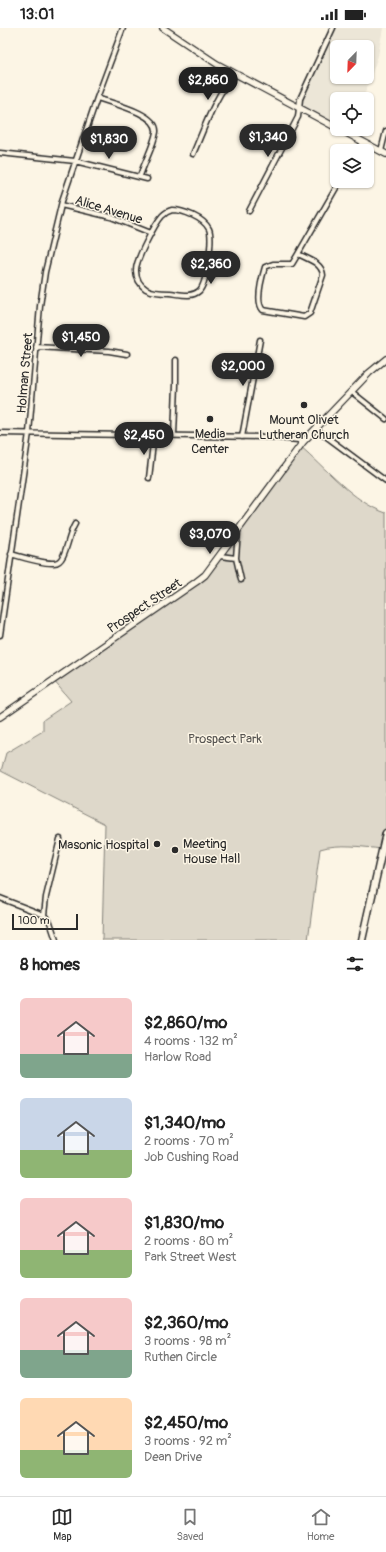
<!DOCTYPE html>
<html lang="en">
<head>
<meta charset="utf-8">
<style>
	body { margin:0; font-family:Pangolin,sans-serif; background:#f6f6f6; color:#222; height:100vh; display:flex; flex-direction:column; font-size:15px; white-space:nowrap }
	* { box-sizing:border-box; margin:0 }
	p { font-size:13px; color:#767676 }
	.icon { flex:none; width:22px; height:22px; fill:none; stroke:currentColor; stroke-width:2; stroke-linecap:round; stroke-linejoin:round }
	.map { position:relative; height:912px; overflow:hidden }
	.panel { display:flex; flex-direction:column; background:#fff; flex:1 }
	.panel>* { flex:none }
	.needle { width:26px; rotate:203deg }
	.fabs { position:absolute; left:330px; top:12px; display:grid; gap:8px }
	.fabs a { display:grid; place-items:center; width:44px; height:44px; border-radius:6px; background:#fff; box-shadow:0 1px 3px #0004; font-size:20px }
	.scale { position:absolute; left:12px; bottom:10px; width:66px; box-sizing:border-box; padding-left:4px; border:2px solid #2b2b2b; border-top:0; font-size:11px; line-height:14px; white-space:nowrap; color:#2b2b2b; -webkit-text-stroke:3px #fcf5e5; paint-order:stroke }
	.price { position:absolute; translate:-50% -34px; padding:0 9px; border-radius:14px; background:#2b2b2b; color:#fff; font-size:13px; line-height:26px; filter:drop-shadow(0 1px 2px #0008) }
	.price::after { content:''; position:absolute; left:50%; top:24px; width:12px; height:9px; margin-left:-6px; background:inherit; clip-path:polygon(0 0,100% 0,50% 100%) }
	.price.active { background:#222; color:#fff }
	ul { padding:0; list-style:none }
	li { display:flex; align-items:center; gap:12px; height:100px; padding:0 20px }
	li span { display:grid; place-items:center; flex:none; width:112px; height:80px; border-radius:6px; color:#555 }
	li>.icon { margin-inline-start:auto }
	span .icon { width:48px; height:48px; fill:#fffc; stroke-width:1 }
	li b { font-size:17px }
	h2 { display:flex; justify-content:space-between; align-items:center; height:48px; padding:0 20px; font-size:17px }
	.status { display:flex; justify-content:space-between; align-items:center; height:28px; padding:0 20px; background:#fff; direction:ltr }
	.status svg { height:11px; fill:currentColor }
	.tab-bar { display:flex; justify-content:space-around; align-items:center; height:56px; border-top:1px solid #e0e0e0; background:#fff; font-size:11px; color:#767676 }
	.tab-bar a { display:grid; justify-items:center; gap:2px }
	.tab-bar .active { color:#2b2b2b }
	.map>svg:first-child { display:block }
	.built { fill:#ece6d7; fill-rule:evenodd }
	.green { fill:#ded8ca; stroke:#84827a }
	.lines { fill:none; stroke-linecap:round; stroke-linejoin:round }
	.street-casing { stroke:#2b2b2b; stroke-width:7 }
	.secondary-casing { stroke:#2b2b2b; stroke-width:8 }
	.primary-casing { stroke:#2b2b2b; stroke-width:9 }
	.street { stroke:#fcf5e5; stroke-width:4 }
	.secondary { stroke:#fcf5e5; stroke-width:5.5 }
	.primary { stroke:#fcf5e5; stroke-width:6 }
	.poi-dot { fill:#2b2b2b; stroke:#fcf5e5; stroke-width:1.5 }
	.labels { text-anchor:middle; stroke-width:3; stroke-linejoin:round; paint-order:stroke }
	.street-label { font-size:13px; fill:#2b2b2b; stroke:#fcf5e5 }
	.poi-label { font-size:13px; fill:#2b2b2b; stroke:#fcf5e5 }
	.park-label { font-size:13px; fill:#585653; stroke:#fcf5e5 }
</style>
</head>
<body>
<div class="status"><b>13:01</b><svg viewBox="0 0 49 12"><path d="M0 12V9h3v3zM5 12V6h3v6zM10 12V3h3v9zM15 12V0h3v12zM26 1h20v11H26zM47 4h2v5h-2z"/></svg></div>
<div class="map">
<svg width="386" height="912" viewBox="0 0 386 912">
	<rect width="100%" height="100%" fill="#fcf5e5"/>
	<filter id="ink" filterUnits="userSpaceOnUse"><feTurbulence type="fractalNoise" baseFrequency=".025" numOctaves="2"/><feDisplacementMap in="SourceGraphic" scale="8" xChannelSelector="R" yChannelSelector="G"/><feConvolveMatrix kernelMatrix="1 2 1 2 8 2 1 2 1" color-interpolation-filters="sRGB"/></filter>
	<g filter="url(#ink)">
		<path class="built" d="M333 0H383L378 28 363 71H337V100L300 81V71ZM337 19H367V49H337Z"/>
		<path class="green" d="M300 418C326 440 353 474 386 485V805L382 821C363 819 339 815 320 821L308 912H102L105 796 1 743 6 725 43 703V692L71 673 53 652 196 554Z"/>
		<g class="lines">
			<defs>
				<path id="street" d="M97 70C110 75 158 85 156 104 154 117 144 135 140 148
					M358 123 363 114
					M381 123 386 103
					M0 125 75 133 147 151
					M193 126C204 101 216 65 235 46
					M61 177 111 189 151 205
					M172 182C183 182 204 190 209 201 213 210 207 256 199 263 191 270 180 266 170 265 162 265 153 265 146 261 140 257 136 250 136 243 135 233 155 196 162 188 165 185 168 183 172 182Z
					M249 183 298 89 300 71 333 0
					M298 226C308 231 322 235 323 247L310 285 304 289 263 282C255 274 262 249 265 239L273 236H292Z
					M298 226 340 153
					M36 319 109 323 127 326
					M352 364 386 391
					M316 401 386 453
					M0 405 268 409 298 412 303 414
					M174 407 176 357V332
					M242 409 260 312
					M149 450 154 407
					M238 503 236 530 241 552
					M11 526C21 529 44 536 54 535 58 535 61 532 63 528 68 518 69 506 75 496
					M220 528 236 530
					M0 607 29 405 40 278 45 244 62 173 97 70 123 0
					M0 870 44 887
					M56 912 50 894 44 887 46 869 60 811"/>
				<path id="secondary" d="M163 0 217 36 337 100
					M339 101 386 126
					M0 689 196 554 205 547 303 414 369 345 386 331"/>
				<path id="primary" d="M362 912 386 805"/>
			</defs>
			<use href="#street" class="street-casing"/>
			<use href="#secondary" class="secondary-casing"/>
			<use href="#primary" class="primary-casing"/>
			<use href="#street" class="street"/>
			<use href="#secondary" class="secondary"/>
			<use href="#primary" class="primary"/>
		</g>
	</g>
	<g class="poi-dot">
		<circle cx="304" cy="377" r="4"/>
		<circle cx="210" cy="391" r="4"/>
		<circle cx="157" cy="816" r="4"/>
		<circle cx="175" cy="822" r="4"/>
	</g>
	<g class="labels">
		<g class="street-label">
			<text transform="translate(109 181) rotate(17)" y="5">Alice Avenue</text>
			<text transform="translate(24 345) rotate(-85)" y="5">Holman Street</text>
			<text transform="translate(144 577) rotate(-34)" y="5">Prospect Street</text>
		</g>
		<g class="poi-label">
			<text x="304" y="396">Mount Olivet<tspan x="304" dy="15">Lutheran Church</tspan></text>
			<text x="210" y="410">Media<tspan x="210" dy="15">Center</tspan></text>
			<text x="183" y="820" text-anchor="start">Meeting<tspan x="183" dy="15">House Hall</tspan></text>
			<text x="149" y="821" text-anchor="end">Masonic Hospital</text>
		</g>
		<g class="park-label">
			<text x="225" y="715">Prospect Park</text>
		</g>
	</g>
</svg>
<div class="fabs">
<a><svg class="needle" viewBox="-14 -14 28 28"><path d="M0-13l5 13h-10z" fill="#e53935"/><path d="M0 13l5-13h-10z" fill="#767676"/></svg></a>
<a><svg class="icon" aria-label="locate" viewBox="0 0 24 24"><circle cx="12" cy="12" r="6"/><path d="M12 2v4M12 18v4M2 12h4M18 12h4"/></svg></a>
<a><svg class="icon" aria-label="layers" viewBox="0 0 24 24"><path d="M12 4l9 5-9 5-9-5zM3 14l9 5 9-5"/></svg></a>
</div>
<div class="scale">100 m</div>
<b class="price active" style="left:208px;top:73px">$2,860</b>
<b class="price" style="left:268px;top:130px">$1,340</b>
<b class="price" style="left:109px;top:132px">$1,830</b>
<b class="price" style="left:211px;top:257px">$2,360</b>
<b class="price" style="left:81px;top:330px">$1,450</b>
<b class="price" style="left:243px;top:359px">$2,000</b>
<b class="price" style="left:144px;top:428px">$2,450</b>
<b class="price" style="left:210px;top:527px">$3,070</b>
</div>
<section class="panel">
<h2>8 homes<svg class="icon" aria-label="filters" viewBox="0 0 24 24"><path d="M4 7h16M4 17h16"/><circle cx="9" cy="7" r="2"/><circle cx="15" cy="17" r="2"/></svg></h2>
<ul>
<li><span style="background:linear-gradient(#f6c9c9 70%,#7fa58c 0)"><svg class="icon" aria-label="home" viewBox="0 0 24 24"><path d="M3 11l9-7 9 7M6 9v11h12V9"/></svg></span><div><b>$2,860/mo</b><p>4 rooms · 132 m²</p><p>Harlow Road</p></div></li>
<li><span style="background:linear-gradient(#c9d6e8 65%,#8fb573 0)"><svg class="icon" aria-label="home" viewBox="0 0 24 24"><path d="M3 11l9-7 9 7M6 9v11h12V9"/></svg></span><div><b>$1,340/mo</b><p>2 rooms · 70 m²</p><p>Job Cushing Road</p></div></li>
<li><span style="background:linear-gradient(#f6c9c9 65%,#8fb573 0)"><svg class="icon" aria-label="home" viewBox="0 0 24 24"><path d="M3 11l9-7 9 7M6 9v11h12V9"/></svg></span><div><b>$1,830/mo</b><p>2 rooms · 80 m²</p><p>Park Street West</p></div></li>
<li><span style="background:linear-gradient(#f6c9c9 65%,#7fa58c 0)"><svg class="icon" aria-label="home" viewBox="0 0 24 24"><path d="M3 11l9-7 9 7M6 9v11h12V9"/></svg></span><div><b>$2,360/mo</b><p>3 rooms · 98 m²</p><p>Ruthen Circle</p></div></li>
<li><span style="background:linear-gradient(#ffd9b3 65%,#8fb573 0)"><svg class="icon" aria-label="home" viewBox="0 0 24 24"><path d="M3 11l9-7 9 7M6 9v11h12V9"/></svg></span><div><b>$2,450/mo</b><p>3 rooms · 92 m²</p><p>Dean Drive</p></div></li>
</ul>
</section>
<nav class="tab-bar">
<a class="active"><svg class="icon" aria-label="map" viewBox="0 0 24 24"><path d="M3 6l6-2 6 2 6-2v14l-6 2-6-2-6 2zM9 4v14M15 6v14"/></svg>Map</a>
<a><svg class="icon" aria-label="saved" viewBox="0 0 24 24"><path d="M7 4h10v16l-5-4-5 4z"/></svg>Saved</a>
<a><svg class="icon" aria-label="home" viewBox="0 0 24 24"><path d="M3 11l9-7 9 7M6 9v11h12V9"/></svg>Home</a>
</nav>
</body>
</html>
